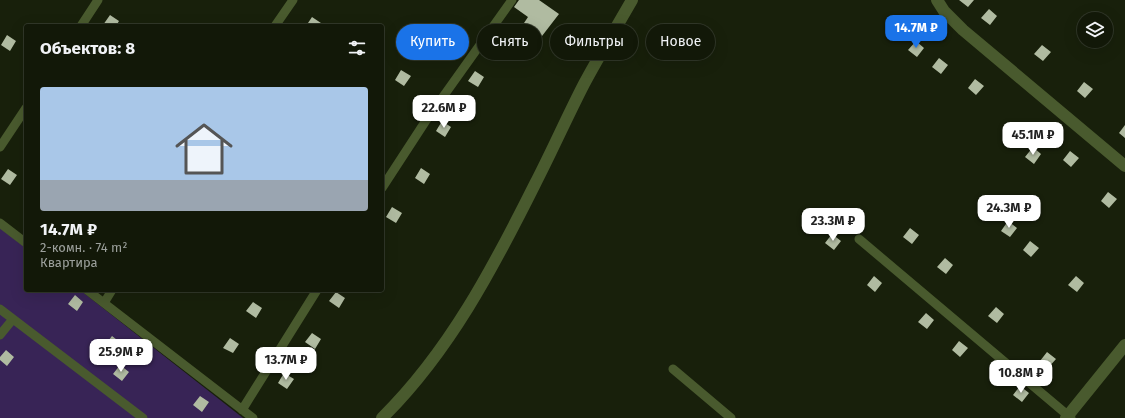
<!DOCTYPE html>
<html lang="ru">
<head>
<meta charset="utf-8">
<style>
	body { margin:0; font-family:"Fira Sans",sans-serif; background:#1f2516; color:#f1f3f6; height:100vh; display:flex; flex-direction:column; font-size:15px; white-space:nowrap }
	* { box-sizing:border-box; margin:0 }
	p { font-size:13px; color:#9ca09c }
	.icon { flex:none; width:22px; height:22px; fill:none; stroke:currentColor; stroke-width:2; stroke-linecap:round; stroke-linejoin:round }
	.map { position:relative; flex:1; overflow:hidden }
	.sheet { position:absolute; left:24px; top:24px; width:360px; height:268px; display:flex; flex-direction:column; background:#121808; border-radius:4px; box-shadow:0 4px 16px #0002,0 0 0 1px #313729 }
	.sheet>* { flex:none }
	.banner { position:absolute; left:396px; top:24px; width:380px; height:36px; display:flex; gap:8px }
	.buttons { position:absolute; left:1077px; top:12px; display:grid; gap:8px }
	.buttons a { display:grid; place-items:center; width:36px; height:36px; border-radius:50%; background:#121808; box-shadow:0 4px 16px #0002,0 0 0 1px #313729; font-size:20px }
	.price { position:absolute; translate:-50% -34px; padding:0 9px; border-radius:8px; background:#fff; color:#222; font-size:13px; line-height:26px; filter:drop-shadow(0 1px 2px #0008) }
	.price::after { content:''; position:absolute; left:50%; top:24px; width:12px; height:9px; margin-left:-6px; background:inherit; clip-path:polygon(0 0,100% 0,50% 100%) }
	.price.on { background:#1a73e8; color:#fff }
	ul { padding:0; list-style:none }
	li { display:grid; align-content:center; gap:8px; height:212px; padding:0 16px }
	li+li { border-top:1px solid #313729 }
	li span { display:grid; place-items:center; height:124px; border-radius:4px; color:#555 }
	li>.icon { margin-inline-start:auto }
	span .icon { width:72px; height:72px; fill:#fffc; stroke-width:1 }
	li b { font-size:17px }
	h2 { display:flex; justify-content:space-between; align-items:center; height:48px; padding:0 16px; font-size:17px }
	.chip { padding:0 14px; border-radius:18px; background:#121808; box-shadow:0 4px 16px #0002,0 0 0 1px #313729; font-size:14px; line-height:36px }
	.chip.on { background:#1a73e8; color:#fff }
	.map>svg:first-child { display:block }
	.green { fill:#382456 }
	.building { fill:#b0bba1 }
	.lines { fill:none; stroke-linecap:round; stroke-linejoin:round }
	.service { stroke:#495a2e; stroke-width:9 }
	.minor { stroke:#495a2e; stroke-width:12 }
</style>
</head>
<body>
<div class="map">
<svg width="1125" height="418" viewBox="0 0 1125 418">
	<rect width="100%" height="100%" fill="#18200b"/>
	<path class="green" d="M0 228 26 248V290H80L243 418H0Z"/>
	<path class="building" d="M519 0H539L559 14 542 36 524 23 528 17 514 7Z
		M959 0H974L968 7Z
		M989 9 997 16 990 25 981 18Z
		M110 15 119 21 116 26 103 25Z
		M312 17 321 23 319 26H306Z
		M430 28 439 34 433 44 424 38Z
		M7 35 16 41 10 51 1 45Z
		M916 41 924 48 917 57 908 50Z
		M1042 45 1051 52 1043 61 1034 54Z
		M939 58 948 65 941 74 932 67Z
		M401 70 411 76 404 86 395 80Z
		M475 71 484 77 478 87 468 81Z
		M975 79 984 86 976 95 968 88Z
		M1084 82 1093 89 1085 98 1077 91Z
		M442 121 451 127 445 137 436 131Z
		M1125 125V138L1119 133Z
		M1033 147 1041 154 1034 164 1025 157Z
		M1070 151 1079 158 1071 167 1063 160Z
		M421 168 430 174 424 184 415 178Z
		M8 169 17 175 10 185 1 179Z
		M1108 192 1117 199 1109 208 1101 201Z
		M392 207 402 213 396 223 386 217Z
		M1008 221 1017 228 1010 237 1001 231Z
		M910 228 919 235 912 244 903 237Z
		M832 234 841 241 834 250 825 243Z
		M1030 241 1039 248 1031 257 1023 250Z
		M945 258 953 265 946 274 937 267Z
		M874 276 882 283 875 292 867 285Z
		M1076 276 1084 283 1077 292 1068 285Z
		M336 292 345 298 339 308 329 301Z
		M75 295 83 302 77 311 68 304Z
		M253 302 262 308 256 318 246 311Z
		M996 307 1004 314 997 323 988 316Z
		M926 313 934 320 927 329 918 322Z
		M312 333 321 339 315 349 305 342Z
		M112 336 121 343 114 352 105 345Z
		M230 338 239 344 233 353 223 348Z
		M959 341 968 348 960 357 952 350Z
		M6 350 14 357 7 366 0 360V357Z
		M1047 352 1056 359 1048 368 1040 361Z
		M120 365 129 372 122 381 113 374Z
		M284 373 294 379 287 389 278 383Z
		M1020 386 1029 393 1022 402 1013 395Z
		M200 396 209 402 202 412 193 405Z"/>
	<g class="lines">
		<path class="service" d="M81 26 98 0
			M275 26 293 0
			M0 147 26 108
			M382 188 425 122 512 0
			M0 223 26 243
			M859 239 1071 418
			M87 290 253 418
			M104 303 112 290
			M0 309 143 418
			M0 335 13 319
			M673 369 731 418
			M242 410 317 290"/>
		<path class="minor" d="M937 0 944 11 963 30 1125 166
			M382 418C449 352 493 268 535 184 552 151 567 117 584 84 599 56 616 28 632 0
			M1066 418 1125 345"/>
	</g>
</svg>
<div class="buttons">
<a><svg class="icon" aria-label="layers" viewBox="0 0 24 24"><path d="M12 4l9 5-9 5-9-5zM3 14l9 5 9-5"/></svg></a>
</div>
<b class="price on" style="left:916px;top:49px">14.7M ₽</b>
<b class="price" style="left:444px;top:129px">22.6M ₽</b>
<b class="price" style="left:1033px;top:156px">45.1M ₽</b>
<b class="price" style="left:1009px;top:229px">24.3M ₽</b>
<b class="price" style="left:833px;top:242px">23.3M ₽</b>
<b class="price" style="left:121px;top:373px">25.9M ₽</b>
<b class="price" style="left:286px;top:381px">13.7M ₽</b>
<b class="price" style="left:1021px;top:394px">10.8M ₽</b>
<div class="banner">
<a class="chip on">Купить</a>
<a class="chip">Снять</a>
<a class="chip">Фильтры</a>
<a class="chip">Новое</a>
</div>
<section class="sheet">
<h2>Объектов: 8<svg class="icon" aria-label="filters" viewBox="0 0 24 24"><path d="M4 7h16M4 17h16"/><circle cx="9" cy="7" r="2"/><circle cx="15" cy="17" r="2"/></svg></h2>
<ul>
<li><span style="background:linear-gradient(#a9c7e8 75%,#9aa5b1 0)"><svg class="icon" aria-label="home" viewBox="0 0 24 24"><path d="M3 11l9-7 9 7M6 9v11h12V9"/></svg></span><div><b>14.7M ₽</b><p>2-комн. · 74 m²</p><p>Квартира</p></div></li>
</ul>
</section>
</div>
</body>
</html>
